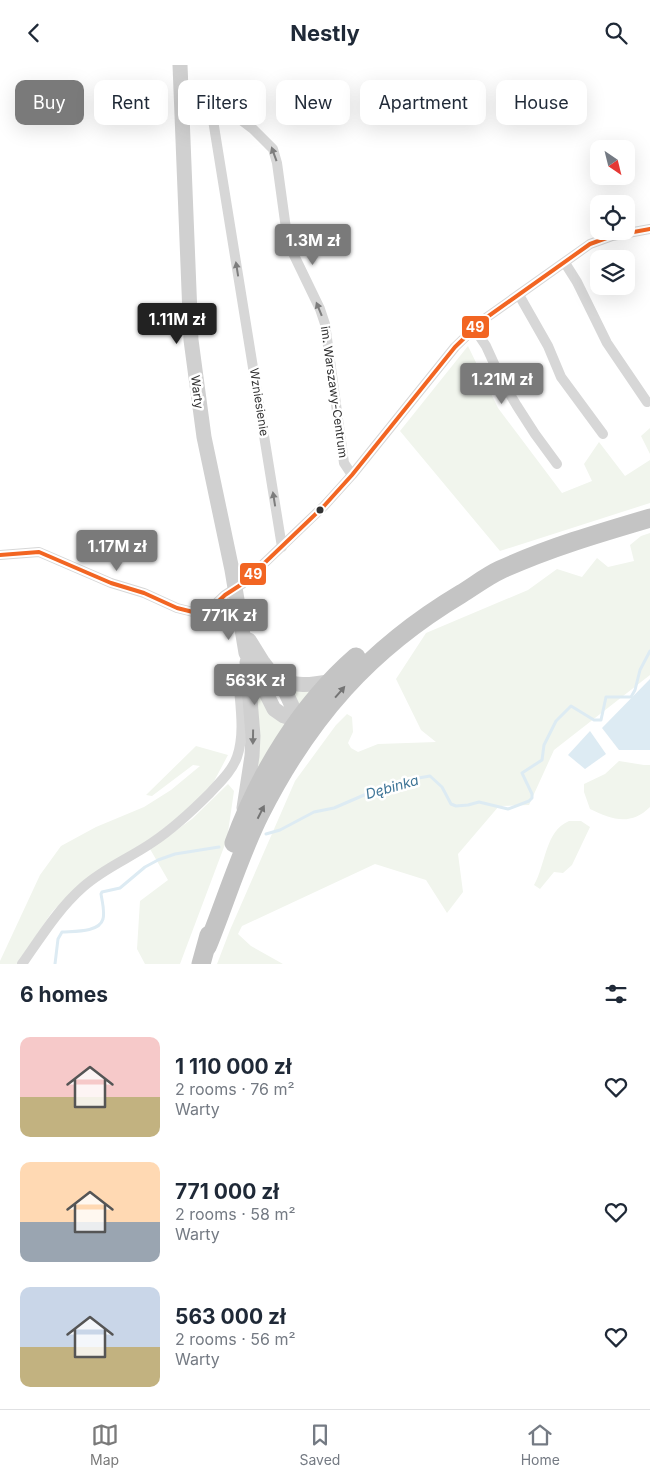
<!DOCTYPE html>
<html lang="en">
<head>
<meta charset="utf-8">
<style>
	body { margin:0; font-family:Inter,sans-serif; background:#f2f2f3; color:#1f2937; height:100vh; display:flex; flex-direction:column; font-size:19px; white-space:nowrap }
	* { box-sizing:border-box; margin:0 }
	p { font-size:16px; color:#747a83 }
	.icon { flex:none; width:28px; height:28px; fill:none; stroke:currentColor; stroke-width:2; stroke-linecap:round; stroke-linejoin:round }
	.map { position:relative; height:899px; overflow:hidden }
	.details { display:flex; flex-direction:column; background:#fff; flex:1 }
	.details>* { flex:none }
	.banner { position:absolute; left:15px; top:15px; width:620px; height:45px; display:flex; gap:10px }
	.needle { width:32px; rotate:145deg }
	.buttons { position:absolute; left:590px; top:75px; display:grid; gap:10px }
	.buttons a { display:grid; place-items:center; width:45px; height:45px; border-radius:10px; background:#fff; box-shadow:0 5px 20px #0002; font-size:25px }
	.price { position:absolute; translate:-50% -42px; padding:0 11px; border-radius:5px; background:#7a7a7a; color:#fff; font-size:16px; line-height:32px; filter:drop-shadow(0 1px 2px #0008) }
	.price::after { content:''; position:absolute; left:50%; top:30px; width:15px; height:11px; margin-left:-8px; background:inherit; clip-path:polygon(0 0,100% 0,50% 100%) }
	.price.selected { background:#222; color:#fff }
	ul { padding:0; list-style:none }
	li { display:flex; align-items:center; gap:15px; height:125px; padding:0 20px }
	li span { display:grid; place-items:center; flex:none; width:140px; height:100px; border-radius:10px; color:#555 }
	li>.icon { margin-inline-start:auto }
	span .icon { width:60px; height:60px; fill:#fffc; stroke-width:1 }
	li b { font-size:21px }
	h2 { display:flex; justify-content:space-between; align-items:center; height:60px; padding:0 20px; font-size:21px }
	.pill { padding:0 18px; border-radius:10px; background:#fff; box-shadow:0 5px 20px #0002; font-size:18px; line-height:45px }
	.pill.selected { background:#7a7a7a; color:#fff }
	header { display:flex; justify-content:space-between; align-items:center; height:65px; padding:0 20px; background:#fff; font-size:22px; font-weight:700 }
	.menu { display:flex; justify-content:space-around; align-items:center; height:70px; border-top:1px solid #e0e1e3; background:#fff; font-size:14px; color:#747a83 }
	.menu a { display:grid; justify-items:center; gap:2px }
	.menu .selected { color:#7a7a7a }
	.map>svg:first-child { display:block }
	.green { fill:#f1f5ed }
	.water { fill:#ddebf3 }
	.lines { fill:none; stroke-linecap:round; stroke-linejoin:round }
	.stream { stroke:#ddebf3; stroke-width:3 }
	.street { stroke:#d7d7d7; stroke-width:10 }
	.secondary { stroke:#d0d0d0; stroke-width:15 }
	.highway { stroke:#c4c4c4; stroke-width:19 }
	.bus-1-casing { stroke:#fff; stroke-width:8 }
	.bus-1 { stroke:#f26522; stroke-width:4 }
	.oneway { fill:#7d7d7d }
	.oneway2 { fill:#747474 }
	.oneway3 { fill:#7a7a7a }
	.bus-dot { fill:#333; stroke:#fff; stroke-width:2 }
	.labels { text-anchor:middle; stroke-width:5; stroke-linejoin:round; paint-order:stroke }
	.street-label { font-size:12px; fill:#333; stroke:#fff }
	.water-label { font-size:14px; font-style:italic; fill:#3f7597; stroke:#fff }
	.line-badge { stroke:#fff; stroke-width:2 }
	.badge-label { font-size:14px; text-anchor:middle; font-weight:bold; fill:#fff }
</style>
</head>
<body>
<header><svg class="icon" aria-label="back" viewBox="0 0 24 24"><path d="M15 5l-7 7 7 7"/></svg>Nestly<svg class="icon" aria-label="search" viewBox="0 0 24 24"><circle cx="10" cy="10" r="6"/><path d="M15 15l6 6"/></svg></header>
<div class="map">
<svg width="650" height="899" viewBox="0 0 650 899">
	<rect width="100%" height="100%" fill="#fff"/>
	<path class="green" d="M468 281 498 343 562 428 592 416 584 399 599 377 625 411 650 395V438L500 486 400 366Z
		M650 363V389L641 371Z
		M650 468V610L554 685 529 740 499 741 458 789 463 827 447 848 426 815 375 799 242 861 238 869 251 881 283 899H217L230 865 295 716 336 660 347 649 352 652 353 667 348 678 351 683 358 687 378 679 436 677 421 665 396 614 426 568 528 525 557 504 582 512 597 493 608 502 634 496 630 480 641 471Z
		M249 603 290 659 250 722Z
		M292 623H314L300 646Z
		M196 681 228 690 212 720 184 748 150 774 79 820 52 847 17 899H0V896L40 810 61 781 96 762 144 742 171 725 200 701 193 700 152 731 146 730Z
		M619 696 644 700H650V742C631 761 612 755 590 744L584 727V719L605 709Z
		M228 719 234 726 227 774 180 899H145L137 884 140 836 168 815 150 784 192 754Z
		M569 756H581L590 762 572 800 563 808 554 807 540 824 534 820C546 799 545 766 569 756Z"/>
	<path class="water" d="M650 614V685H619L602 663Z
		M590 666 606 689 585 704 568 690Z"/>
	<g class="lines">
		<path class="stream" d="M266 769 280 765 314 747 334 743 378 724 407 715 430 711 442 722 451 739 456 741 468 740 479 737 508 744 529 736 532 733V729L522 708 542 695 544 680 556 656 571 641 594 655H601L606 632H631L635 625 640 605 650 586
			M55 899 58 874 62 867C73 866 99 868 103 854 105 846 102 836 101 829L102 827 120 823 145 802 158 795 175 789 219 782"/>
		<path class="street" d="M181 40 214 43 232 48 253 64 273 84 277 98 287 171 293 188 320 244 325 259 344 398 352 410
			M214 43 213 55 282 482
			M565 198 577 217 607 278 647 337
			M519 230 548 281 561 312 603 369
			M474 263 486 281 502 316 517 341 535 369 557 399
			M0 490 39 487 111 518 144 528 177 543 197 548 207 547 225 530 242 519 253 509 324 441 352 410 455 282 483 255 590 179 612 171 650 164
			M22 899C41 872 58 844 83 822 104 803 130 793 153 777 174 763 192 746 210 728 220 717 232 706 237 692 246 666 239 635 238 609L247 601"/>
		<path class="secondary" d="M180 0 191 275 204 372 232 505 246 588 274 644 284 651 299 656 307 662
			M249 575 262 596 286 628 299 656
			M276 611C294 623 311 620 332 616
			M244 743 252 691 253 671 247 597"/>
		<path class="highway" d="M234 778C259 709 301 640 356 592
			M207 882C225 838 239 791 260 749 309 652 369 584 461 529 474 521 487 511 500 505 548 483 599 468 650 453
			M201 899 209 870"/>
		<defs>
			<path id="bus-1" d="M0 490 39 487 111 518 144 528 177 543 197 548 207 547 225 530 242 519 253 509 324 441 352 410 455 282 483 255 590 179 612 171 650 164"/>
		</defs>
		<use href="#bus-1" class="bus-1-casing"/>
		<use href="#bus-1" class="bus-1"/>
	</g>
	<defs><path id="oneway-solid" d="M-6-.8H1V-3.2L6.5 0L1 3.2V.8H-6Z" transform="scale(1.25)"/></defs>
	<g class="oneway">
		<use href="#oneway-solid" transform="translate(274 89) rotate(-110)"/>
		<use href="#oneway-solid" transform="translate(237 204) rotate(-99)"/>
		<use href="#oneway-solid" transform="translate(319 244) rotate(-112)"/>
		<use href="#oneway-solid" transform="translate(274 434) rotate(-99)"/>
	</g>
	<g class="oneway2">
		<use href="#oneway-solid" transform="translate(340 627) rotate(-49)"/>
		<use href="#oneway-solid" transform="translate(261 747) rotate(-63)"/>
	</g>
	<use class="oneway3" href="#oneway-solid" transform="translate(253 672) rotate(91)"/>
	<circle class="bus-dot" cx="320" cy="445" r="4.5"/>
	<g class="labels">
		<g class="street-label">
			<text transform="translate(197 327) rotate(83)" y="4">Warty</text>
			<text transform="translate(334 327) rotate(82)" y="4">im. Warszawy-Centrum</text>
			<text transform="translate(259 337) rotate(81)" y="4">Wzniesienie</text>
		</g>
		<g class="water-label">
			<text transform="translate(392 722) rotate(-16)" y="5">Dębinka</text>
		</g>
	</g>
	<g class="line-badge">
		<rect x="461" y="250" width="29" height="24" rx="5" fill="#f26522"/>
		<rect x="239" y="497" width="28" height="24" rx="5" fill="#f26522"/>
	</g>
	<g class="badge-label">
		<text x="475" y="267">49</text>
		<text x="253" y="514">49</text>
	</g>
</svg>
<div class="buttons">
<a><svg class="needle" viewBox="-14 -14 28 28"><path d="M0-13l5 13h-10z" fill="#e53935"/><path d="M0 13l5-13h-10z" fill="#747a83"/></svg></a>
<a><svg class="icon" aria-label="locate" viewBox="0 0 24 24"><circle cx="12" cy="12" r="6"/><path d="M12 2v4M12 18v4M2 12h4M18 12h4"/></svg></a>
<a><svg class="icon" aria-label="layers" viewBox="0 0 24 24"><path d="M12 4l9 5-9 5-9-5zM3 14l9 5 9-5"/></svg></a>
</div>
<b class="price" style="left:313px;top:201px">1.3M zł</b>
<b class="price selected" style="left:177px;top:280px">1.11M zł</b>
<b class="price" style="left:502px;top:340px">1.21M zł</b>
<b class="price" style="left:117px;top:507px">1.17M zł</b>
<b class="price" style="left:229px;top:576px">771K zł</b>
<b class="price" style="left:255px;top:641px">563K zł</b>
<div class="banner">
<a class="pill selected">Buy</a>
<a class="pill">Rent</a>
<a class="pill">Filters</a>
<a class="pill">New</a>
<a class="pill">Apartment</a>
<a class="pill">House</a>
</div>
</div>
<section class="details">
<h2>6 homes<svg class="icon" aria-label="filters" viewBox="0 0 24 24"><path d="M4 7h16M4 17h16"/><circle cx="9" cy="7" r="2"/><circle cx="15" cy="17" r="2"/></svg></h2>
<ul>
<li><span style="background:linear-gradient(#f6c9c9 60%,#c2b280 0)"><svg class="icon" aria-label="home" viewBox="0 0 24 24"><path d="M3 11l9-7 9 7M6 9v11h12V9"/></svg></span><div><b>1 110 000 zł</b><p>2 rooms · 76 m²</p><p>Warty</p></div><svg class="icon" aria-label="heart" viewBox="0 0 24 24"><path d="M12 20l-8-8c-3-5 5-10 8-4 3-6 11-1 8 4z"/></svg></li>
<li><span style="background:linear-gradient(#ffd9b3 60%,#9aa5b1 0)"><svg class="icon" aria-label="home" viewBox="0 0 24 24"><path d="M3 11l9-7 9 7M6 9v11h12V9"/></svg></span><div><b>771 000 zł</b><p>2 rooms · 58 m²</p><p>Warty</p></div><svg class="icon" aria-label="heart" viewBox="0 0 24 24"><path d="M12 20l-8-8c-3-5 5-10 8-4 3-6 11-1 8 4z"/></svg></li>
<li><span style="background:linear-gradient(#c9d6e8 60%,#c2b280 0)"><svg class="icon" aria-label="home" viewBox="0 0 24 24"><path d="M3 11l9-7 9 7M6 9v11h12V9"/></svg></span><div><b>563 000 zł</b><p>2 rooms · 56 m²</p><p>Warty</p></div><svg class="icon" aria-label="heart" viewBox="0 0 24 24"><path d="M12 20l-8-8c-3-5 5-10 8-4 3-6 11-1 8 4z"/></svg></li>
</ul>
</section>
<nav class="menu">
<a class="selected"><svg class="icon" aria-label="map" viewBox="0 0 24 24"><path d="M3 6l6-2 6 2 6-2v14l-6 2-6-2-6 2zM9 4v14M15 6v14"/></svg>Map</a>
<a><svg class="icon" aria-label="saved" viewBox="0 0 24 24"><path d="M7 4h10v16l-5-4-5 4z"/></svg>Saved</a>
<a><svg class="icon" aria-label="home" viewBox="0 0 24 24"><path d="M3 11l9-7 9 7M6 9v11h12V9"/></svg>Home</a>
</nav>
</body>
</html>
